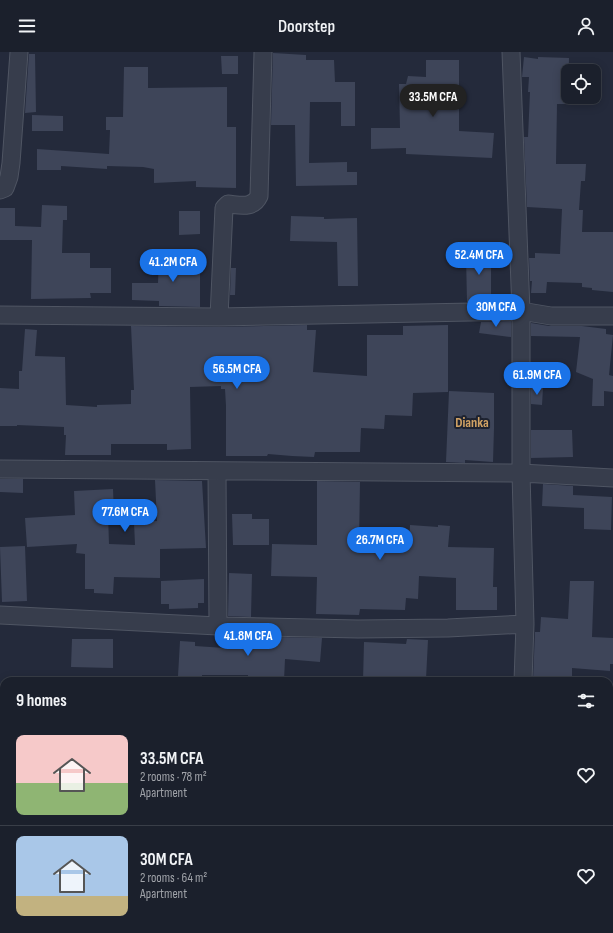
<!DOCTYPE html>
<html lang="en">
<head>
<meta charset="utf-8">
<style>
	body { margin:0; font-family:"Sofia Sans Condensed",sans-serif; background:#282d38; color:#f1f3f6; height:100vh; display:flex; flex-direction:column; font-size:15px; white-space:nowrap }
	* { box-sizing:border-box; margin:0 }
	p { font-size:13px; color:#a0a3a9 }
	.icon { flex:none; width:22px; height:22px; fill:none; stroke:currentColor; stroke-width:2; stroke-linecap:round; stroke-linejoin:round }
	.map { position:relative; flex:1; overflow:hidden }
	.side { position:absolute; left:0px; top:625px; width:613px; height:256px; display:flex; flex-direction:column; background:#1b202c; border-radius:12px 12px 0 0; box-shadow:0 2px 10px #0003,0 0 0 1px #393e48 }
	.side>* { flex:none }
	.tools { position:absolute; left:561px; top:12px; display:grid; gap:8px }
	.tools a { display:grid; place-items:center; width:40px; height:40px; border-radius:8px; background:#1b202c; box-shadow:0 2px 10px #0003,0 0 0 1px #393e48; font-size:20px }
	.price { position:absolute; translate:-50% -34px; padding:0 9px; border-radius:14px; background:#1a73e8; color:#fff; font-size:13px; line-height:26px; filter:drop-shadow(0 1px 2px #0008) }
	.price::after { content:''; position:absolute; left:50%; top:24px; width:12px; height:9px; margin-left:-6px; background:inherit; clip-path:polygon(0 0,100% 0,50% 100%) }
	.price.on { background:#222; color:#fff }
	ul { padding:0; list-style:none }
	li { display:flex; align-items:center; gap:12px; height:100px; padding:0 16px }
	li+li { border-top:1px solid #393e48 }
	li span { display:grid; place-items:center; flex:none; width:112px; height:80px; border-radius:8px; color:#555 }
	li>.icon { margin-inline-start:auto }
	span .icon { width:48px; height:48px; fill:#fffc; stroke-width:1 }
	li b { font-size:17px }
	h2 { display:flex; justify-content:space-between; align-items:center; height:48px; padding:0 16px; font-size:17px }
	header { display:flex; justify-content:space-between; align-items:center; height:52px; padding:0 16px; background:#1b202c; font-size:18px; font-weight:600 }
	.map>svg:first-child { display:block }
	.building { fill:#3e4559 }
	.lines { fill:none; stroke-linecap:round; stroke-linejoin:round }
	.street-casing { stroke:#4f5563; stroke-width:19 }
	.street { stroke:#373d4c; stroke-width:17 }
	.labels { text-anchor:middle; stroke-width:4; stroke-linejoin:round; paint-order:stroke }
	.quarter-label { font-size:14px; font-weight:bold; fill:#d1a264; stroke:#1d2230 }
</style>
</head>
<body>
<header><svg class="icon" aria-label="menu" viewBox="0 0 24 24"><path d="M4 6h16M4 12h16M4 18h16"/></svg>Doorstep<svg class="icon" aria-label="person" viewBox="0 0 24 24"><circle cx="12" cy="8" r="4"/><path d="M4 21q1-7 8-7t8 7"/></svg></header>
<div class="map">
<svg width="613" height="881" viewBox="0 0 613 881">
	<rect width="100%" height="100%" fill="#242a3b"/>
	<path class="building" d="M273 1 306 3V8H334L335 30H355V74H341V50H310L309 111 347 110V120H357V133L296 134 295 73H271Z
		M29 2H35L36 60 25 61Z
		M221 4H238V22H222Z
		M524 5 538 7V5L569 6 568 52H557L556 112H586L585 129H581L579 158H583L582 180H613V240L592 238V236L582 235V231L547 230 546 241H531L532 229H530L529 206H535V201L560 202 562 157 527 155 524 85H528L530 40H528L529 25H522Z
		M426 8H459V79L494 81 492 106 406 102V96L371 97V76H400L399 32H406L408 24 426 25Z
		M124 15H148V36L227 35V75H236V136L196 135V129L154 131V117L143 115 107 114V117L61 114V118H37V97L109 102 110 78H106V65H123Z
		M32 63 63 64V79H32Z
		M42 153 67 154V168H63L62 201H90V216H111V241H90L91 246 31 247 32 188H0V156H15V174L41 175Z
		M179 159H200V182L179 183Z
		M291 164 324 165V167L357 166 358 234H338L337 190 290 189Z
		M491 196V250H467L466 204H474V197Z
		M159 203 200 204V255L159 254V249L132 248V231H158Z
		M231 216H236L235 243H230Z
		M511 269V285L479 281 481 270Z
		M531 271 549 274H582L606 277V282L613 283 609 323 613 324V340L604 339V354H592L593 327 576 320 580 285 531 284Z
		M307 273V278H316L313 320 367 324V283H403V274L448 273V340L413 341 412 364 385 363 384 377 361 376 360 400H315L314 405 292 404 268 402 267 404H226V354L225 337H221V334L190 335 191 397 167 398V392H111V403H65L66 383H64V375L17 373V374H0V336L19 337V319H22L25 277 37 278 35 304 65 305 66 353 97 355V353L131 352V338H134L131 274 219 275Z
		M531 336H543L542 353 531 352Z
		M449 339 494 341V376L493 410 465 408V411L446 410Z
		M531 378H572L573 405 531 406Z
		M0 427H23V441L0 440Z
		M155 428 202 429 206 496 160 497V526L114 525 113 542 94 541V537H85V502L76 501 77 492 27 495 25 466 75 463 74 439 113 437 114 461 108 462 109 492 135 493 134 470 157 469Z
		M317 429 360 430 359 492 409 494 410 473 438 475V473L450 474 448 495 494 496 493 535H497V558H456V526L419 524 418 547 406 546 405 558 360 557 359 563 316 562 317 525 271 524 272 492 317 493Z
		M543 432 573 434V443L612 445 611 478 584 477V456L542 454Z
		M232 462H252V467H269V493H233Z
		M25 494 27 549 2 550 0 495Z
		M229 521 252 522 251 565 228 564Z
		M204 527V551H198V556L169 557V552H161V529Z
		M570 529H594L592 585 613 586V612H610V619L572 616V629H533L535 580H540L541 565 568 567Z
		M225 584 322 586 320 610 285 607 284 629H248V623H202V625L178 624 180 589 195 590V594L225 596Z
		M72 587H113V616L71 615Z
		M407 587 428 588 426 627 406 626V629H363L364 590 406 592Z"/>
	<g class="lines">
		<defs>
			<path id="street" d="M511 0 521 259V421L525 572 523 629
				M0 138 5 136 9 125 11 111 19 0
				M0 263 219 265 521 259 551 264H613
				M219 265 224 156 228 152C240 153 253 157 259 144L263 0
				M0 417 521 421 613 426
				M0 563 218 574 217 419
				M218 574 358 577 448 576 525 572
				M0 726H4
				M609 734H613
				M504 881V877"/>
		</defs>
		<use href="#street" class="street-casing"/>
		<use href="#street" class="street"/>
	</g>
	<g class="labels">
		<g class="quarter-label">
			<text x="472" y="375">Dianka</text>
		</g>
	</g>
</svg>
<div class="tools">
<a><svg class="icon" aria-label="locate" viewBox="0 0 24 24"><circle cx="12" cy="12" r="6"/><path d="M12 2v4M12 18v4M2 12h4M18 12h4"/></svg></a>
</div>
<b class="price on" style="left:433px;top:66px">33.5M CFA</b>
<b class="price" style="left:479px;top:224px">52.4M CFA</b>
<b class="price" style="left:173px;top:231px">41.2M CFA</b>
<b class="price" style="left:496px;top:276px">30M CFA</b>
<b class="price" style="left:237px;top:338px">56.5M CFA</b>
<b class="price" style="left:537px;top:344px">61.9M CFA</b>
<b class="price" style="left:125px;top:481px">77.6M CFA</b>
<b class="price" style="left:380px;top:509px">26.7M CFA</b>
<b class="price" style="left:248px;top:605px">41.8M CFA</b>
<section class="side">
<h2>9 homes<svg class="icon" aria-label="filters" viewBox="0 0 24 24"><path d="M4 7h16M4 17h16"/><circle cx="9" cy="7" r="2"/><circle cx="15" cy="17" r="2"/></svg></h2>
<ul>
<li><span style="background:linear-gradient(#f6c9c9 60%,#8fb573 0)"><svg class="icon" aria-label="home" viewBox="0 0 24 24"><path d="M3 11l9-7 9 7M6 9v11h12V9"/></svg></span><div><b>33.5M CFA</b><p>2 rooms · 78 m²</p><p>Apartment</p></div><svg class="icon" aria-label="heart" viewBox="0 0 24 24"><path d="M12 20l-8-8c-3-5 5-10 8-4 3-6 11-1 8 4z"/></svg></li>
<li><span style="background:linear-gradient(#a9c7e8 75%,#c2b280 0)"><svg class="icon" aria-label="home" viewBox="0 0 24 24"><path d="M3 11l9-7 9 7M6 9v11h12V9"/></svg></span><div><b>30M CFA</b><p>2 rooms · 64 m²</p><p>Apartment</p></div><svg class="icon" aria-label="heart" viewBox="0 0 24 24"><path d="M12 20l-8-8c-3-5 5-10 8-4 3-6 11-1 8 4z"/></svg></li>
</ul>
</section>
</div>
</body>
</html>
